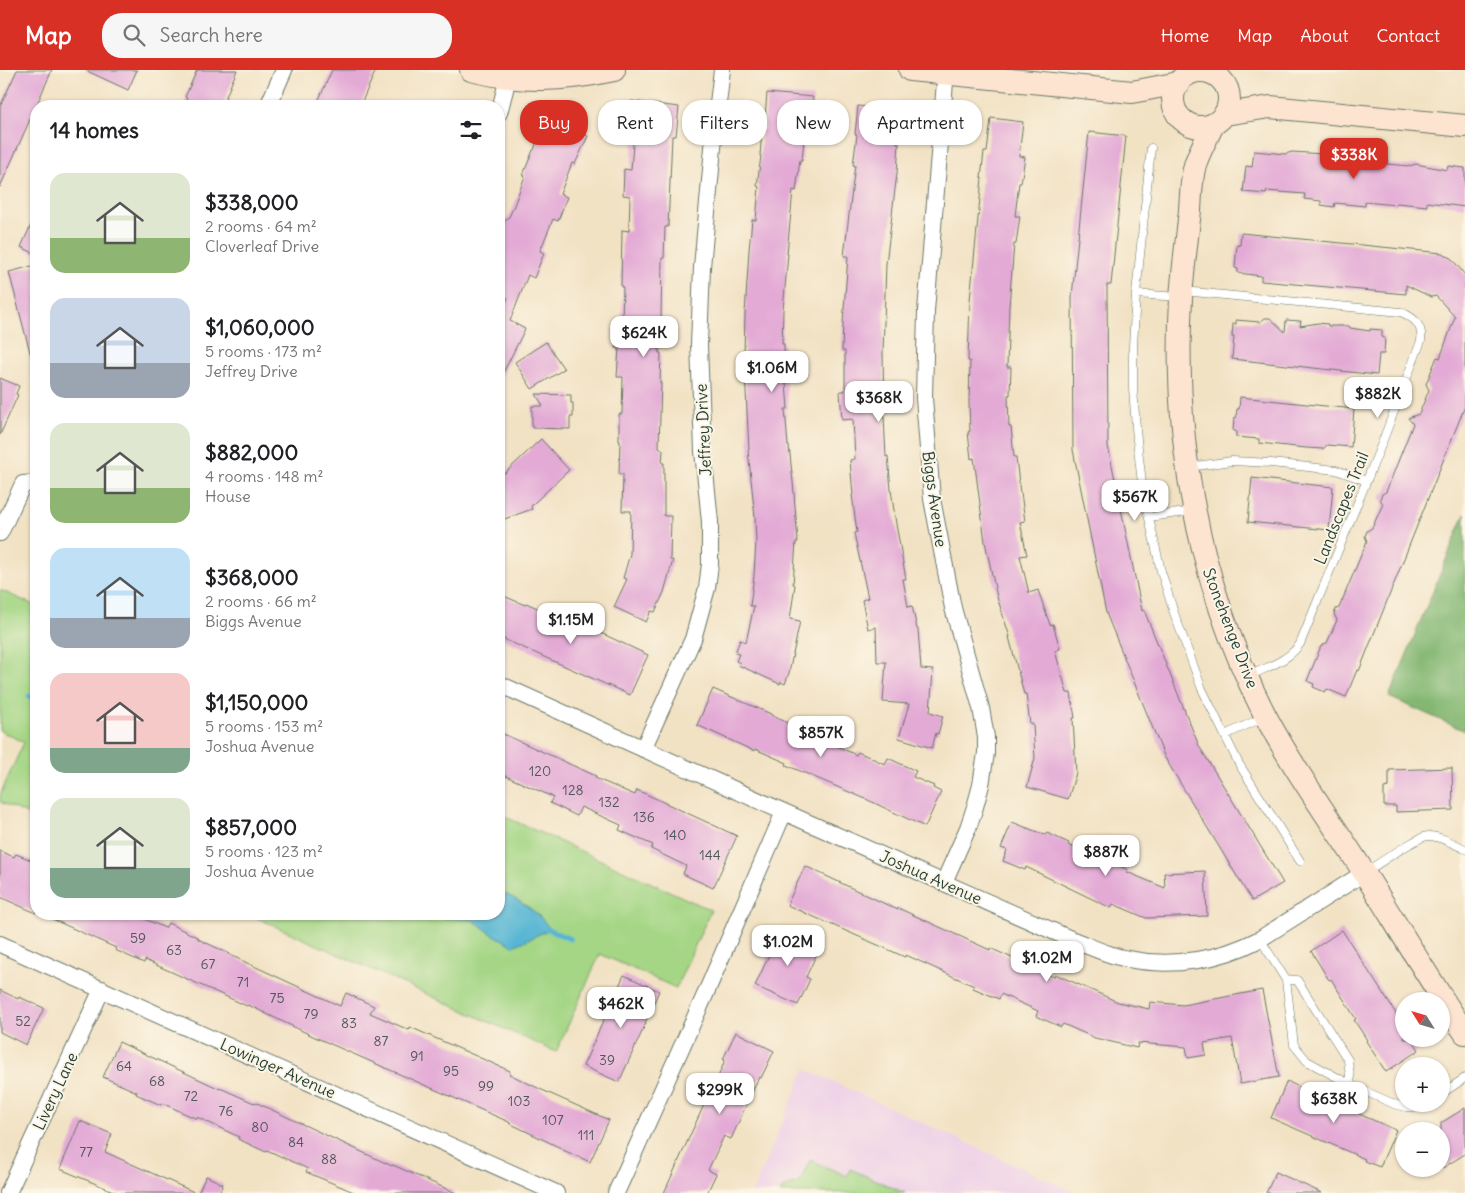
<!DOCTYPE html>
<html lang="en">
<head>
<meta charset="utf-8">
<style>
	body { margin:0; font-family:Delius,sans-serif; background:#f6f6f6; color:#202124; height:100vh; display:flex; flex-direction:column; font-size:19px; white-space:nowrap }
	* { box-sizing:border-box; margin:0 }
	p { font-size:16px; color:#757577 }
	.icon { flex:none; width:28px; height:28px; fill:none; stroke:currentColor; stroke-width:2; stroke-linecap:round; stroke-linejoin:round }
	.map { position:relative; flex:1; overflow:hidden }
	.sheet { position:absolute; left:30px; top:30px; width:475px; height:820px; display:flex; flex-direction:column; background:#fff; border-radius:20px; box-shadow:0 1px 4px #0004 }
	.sheet>* { flex:none }
	.top-card { position:absolute; left:520px; top:30px; width:475px; height:45px; display:flex; gap:10px }
	.needle { width:32px; rotate:307deg }
	.buttons { position:absolute; left:1395px; top:922px; display:grid; gap:10px }
	.buttons a { display:grid; place-items:center; width:55px; height:55px; border-radius:50%; background:#fff; box-shadow:0 1px 4px #0004; font-size:25px }
	.price { position:absolute; translate:-50% -42px; padding:0 11px; border-radius:10px; background:#fff; color:#222; font-size:16px; line-height:32px; filter:drop-shadow(0 1px 2px #0008) }
	.price::after { content:''; position:absolute; left:50%; top:30px; width:15px; height:11px; margin-left:-8px; background:inherit; clip-path:polygon(0 0,100% 0,50% 100%) }
	.price.current { background:#d93025; color:#fff }
	ul { padding:0; list-style:none }
	li { display:flex; align-items:center; gap:15px; height:125px; padding:0 20px }
	li span { display:grid; place-items:center; flex:none; width:140px; height:100px; border-radius:15px; color:#555 }
	li>.icon { margin-inline-start:auto }
	span .icon { width:60px; height:60px; fill:#fffc; stroke-width:1 }
	li b { font-size:21px }
	h2 { display:flex; justify-content:space-between; align-items:center; height:60px; padding:0 20px; font-size:21px }
	.pill { padding:0 18px; border-radius:20px; background:#fff; box-shadow:0 1px 4px #0004; font-size:18px; line-height:45px }
	.pill.current { background:#d93025; color:#fff }
	header { display:flex; align-items:center; gap:30px; box-sizing:border-box; height:70px; padding:0 25px; background:#d93025; color:#fff }
	header strong { font-size:24px }
	nav { display:flex; gap:28px; margin-inline-start:auto; font-size:18px }
	.search { width:350px; height:45px; background:#f6f6f6; display:flex; align-items:center; gap:12px; box-sizing:border-box; padding:0 18px; border-radius:20px; color:#757577; font-size:19px }
	.map>svg:first-child { display:block }
	.built { fill:#eed0e7 }
	.green { fill:#a4d685; stroke:#628a5c }
	.forest { fill:#83b772; stroke:#517a53 }
	.water { fill:#54b5d3; stroke:#3a7984 }
	.lines { fill:none; stroke-linecap:round; stroke-linejoin:round }
	.stream { stroke:#54b5d3; stroke-width:5 }
	.building { fill:#e3aad6 }
	.lane-casing { stroke:#697766; stroke-width:9 }
	.street-casing { stroke:#697766; stroke-width:18 }
	.secondary-casing { stroke:#697766; stroke-width:24 }
	.lane { stroke:#fff; stroke-width:8 }
	.street { stroke:#fff; stroke-width:16 }
	.secondary { stroke:#fde4d1; stroke-width:22 }
	.labels { text-anchor:middle; stroke-width:4; stroke-linejoin:round; paint-order:stroke }
	.number-label { font-size:14px; fill:#50585c }
	.street-label { font-size:16px; fill:#1f3d34; stroke:#fcf5e5 }
</style>
</head>
<body>
<header>
<strong>Map</strong>
<div class="search"><svg class="icon" aria-label="search" viewBox="0 0 24 24"><circle cx="10" cy="10" r="6"/><path d="M15 15l6 6"/></svg>Search here</div>
<nav><a>Home</a><a>Map</a><a>About</a><a>Contact</a></nav>
</header>
<div class="map">
<svg width="1465" height="1123" viewBox="0 0 1465 1123">
	<rect width="100%" height="100%" fill="#fcf5e5"/>
	<filter id="ink" filterUnits="userSpaceOnUse"><feTurbulence type="fractalNoise" baseFrequency=".02" numOctaves="2"/><feDisplacementMap in="SourceGraphic" scale="10" xChannelSelector="R" yChannelSelector="G"/><feConvolveMatrix kernelMatrix="1 2 1 2 8 2 1 2 1" color-interpolation-filters="sRGB"/></filter>
	<filter id="wash" filterUnits="userSpaceOnUse"><feTurbulence type="fractalNoise" baseFrequency=".0096" numOctaves="4" result="noise"/><feDisplacementMap in="SourceGraphic" scale="20" xChannelSelector="R" yChannelSelector="G"/><feGaussianBlur stdDeviation="1.12" result="paint"/><feColorMatrix in="noise" values="0 0 0 0 0 0 0 0 0 0 0 0 0 0 0 0 0 1.4 0 .05"/><feComposite in="paint" operator="in"/></filter>
	<g filter="url(#wash)">
		<rect width="100%" height="100%" fill="#f2e2c4"/>
		<path class="built" d="M805 999 1077 1123H752Z"/>
		<path class="green" d="M0 520 36 536V748L0 732V725L24 672 0 661Z
			M499 744 711 840 676 918 600 884 556 982 248 844H499Z
			M810 1090 847 1106 850 1099 905 1123H780L782 1119 800 1112Z"/>
		<path class="forest" d="M1465 444V661L1389 627Z"/>
		<path class="water" d="M499 821C519 830 537 840 550 859L514 876 492 864 473 850 443 848 436 844H499Z"/>
		<g class="lines">
			<path class="stream" d="M29 626 36 630
				M543 857 570 869"/>
		</g>
		<g id="blocks">
			<path class="building" d="M17 0H52L0 117V37Z
				M85 0H137L128 20Z
				M197 0H237L222 36H183L187 28 185 27Z
				M332 0H376L360 36H316Z
				M767 23 813 27 810 59H805L802 90H800L796 121 793 120 787 184H788L783 240 782 274H784L785 313H786L788 339H785L788 376H789L793 412 798 472H796L793 514 795 515 790 549 800 551 789 603 785 614 781 612 780 614 738 595 740 593 736 591 739 584 735 583 740 570 746 572 754 536H750L754 506 756 471 755 448 748 380H749L744 284 745 244 749 180 752 150H756L759 117 757 116 761 86H760L762 60H764Z
				M631 31 679 37 676 66H672L668 157H665L664 188H662L661 248H659V283H661L660 313H661L659 377 663 380 662 393H664V446H671L670 490H673L664 522 655 542 651 541 646 552 614 537 627 509 623 508 630 484 631 441H622L623 404H619L620 371H619V344H622L623 307H617L619 278H616V251H622L623 217H621L622 160 629 161 630 126 623 125 624 99 631 100 634 61H628Z
				M858 36 901 41 897 73H899L897 103 886 194 883 282 884 347 886 387 888 386 891 420 896 454 906 509H903L908 537 912 536 917 559H918L921 599 933 600 930 642 943 646 938 664 936 663 932 678 899 668 909 634 883 632 886 592H877L876 557 868 559 862 530 868 528 854 463 857 462 852 425H853L850 390 855 389 853 349 842 350 840 321H845V281H842L843 253 848 186H844L855 95H853L857 65 855 64Z
				M991 48 1023 52 1019 86 1025 87 1021 113H1019L1015 146H1020L1016 174H1014L1009 237 1007 297H1011L1010 325H1008L1009 357H1011L1014 387H1016L1020 423H1021L1025 451 1020 452 1027 485 1020 486 1029 523 1038 520 1050 555 1053 554 1060 579 1055 581 1067 623H1071L1075 648H1073L1076 703 1068 729 1027 717 1035 688 1033 654H1030L1026 624H1024L1009 567H1010L997 527 985 472 974 388 971 389 968 362 970 361 969 333 970 291H968L970 230 982 108H981L984 82H987Z
				M544 49 553 53 555 52 566 55 588 66 575 94 572 93 560 124 567 127 558 151 553 149 540 181 544 183 534 208 528 205 510 251 525 259 499 311V246L508 228 499 225V167L505 150 509 147 513 138 525 106 523 105 533 80H534Z
				M1089 62 1126 66 1111 215H1107L1108 376 1142 541 1144 540 1199 676 1283 813 1252 831 1165 688 1106 543 1073 380 1072 226Z
				M1254 81 1285 84 1292 82 1324 84 1387 90V94L1409 96 1416 94 1447 100 1448 96 1465 98V137L1427 132V136L1397 133 1396 135 1365 132V136L1335 133 1334 137 1321 135V131L1304 129 1305 124 1267 121 1266 124 1243 122 1246 96 1252 97Z
				M36 144V184L21 177Z
				M1241 163 1442 183 1452 189 1465 205V336L1359 601 1357 600 1346 627 1327 619 1325 622 1313 617 1314 614 1307 611 1321 576 1327 573 1337 550 1334 544 1336 539 1339 538 1367 471 1365 466 1367 461 1372 458 1383 434 1380 429 1382 424 1386 422 1413 354 1408 348 1419 344 1429 320 1426 314 1437 287 1440 288 1455 247 1436 226 1431 227 1406 215V224L1261 211V206L1238 203V199L1235 198 1237 175H1240Z
				M36 195V290H32L9 202Z
				M1265 248H1270L1285 262 1286 250 1301 251 1300 256 1318 253 1328 254V256H1349L1350 258 1370 261V259L1382 260V267L1385 268 1384 284H1379L1377 305 1232 289 1234 267H1232L1233 254H1236V250L1260 252Z
				M546 272 564 299 532 319 515 292Z
				M0 308 19 316 16 324 18 325 0 365Z
				M536 324 571 325V333H573V347H570V359L532 358V336H543Z
				M1240 327 1354 339 1351 377 1327 375 1323 379 1306 378 1259 373V369L1236 367V361H1233L1234 348H1236L1237 339H1239Z
				M541 369 569 400 531 436 532 439 499 451V405L505 403Z
				M1252 408 1333 417 1329 460 1248 452Z
				M499 524 525 535 526 533 558 547V546L589 559 590 558 648 585 630 625 499 567Z
				M713 619 771 644V645L856 685 858 682 885 694 888 688 916 701 913 707 934 716 933 718 941 722 925 757 868 730 786 695 787 693 755 679 754 681 697 655Z
				M499 662 596 706 595 708 635 725 637 720 737 766 713 818 683 804 686 796 651 779 653 775 619 760 621 755 581 737 577 746 550 733 553 727 499 703Z
				M1452 698 1453 740 1396 742V736H1384V718L1389 717V700Z
				M1012 752 1045 765 1047 763 1069 773 1068 775 1101 790 1102 788 1128 800 1127 802 1165 818 1164 803 1205 801 1207 846 1146 848 1113 834 1111 838 1026 797 1025 800 1003 791 1007 780 1001 778Z
				M0 781 14 787 16 784 36 792V843L0 827Z
				M805 796 898 840V838L990 880V878L1054 907 1055 904 1118 932 1149 939 1150 932 1183 935 1262 920 1279 1007 1240 1014 1232 968 1204 973 1206 985 1188 988 1186 977 1138 973 1137 978 1095 968 1063 954 1061 957 1036 946 1038 941 1001 924 999 929 973 918 974 916 906 885 905 887 787 835Z
				M41 844H133L165 858 168 853 199 868 198 869 230 884V885L340 936 346 923 374 936 370 943 409 960 410 957 510 1001 509 1004 542 1020 609 1050 590 1092 563 1080V1079L509 1053V1052L317 968 248 935 247 936 145 890 144 893 115 880 116 878Z
				M781 859 820 877 806 907 810 909 798 935 755 916Z
				M1342 860 1404 956V969H1412L1419 980 1386 1002 1366 971 1367 970 1354 950 1356 949 1331 909 1329 910 1311 881Z
				M624 905 659 921 645 953H646L619 1012 583 996Z
				M0 920 18 929 19 927 44 938 26 975 0 962Z
				M736 962 774 981 761 1008 759 1007 731 1069 724 1066 708 1100 716 1104 707 1123H664L708 1026 710 1027 725 990 723 989Z
				M119 972 220 1019V1018L254 1033 255 1032 392 1096 393 1095 456 1123H356L306 1102 308 1099 267 1080 266 1082 238 1069 239 1067 197 1047V1049L162 1033 161 1035 136 1024 137 1022 103 1007Z
				M1287 1011 1301 1018V1019L1396 1060 1380 1097 1364 1091 1365 1089 1271 1048Z
				M1465 1038V1084L1441 1099V1053Z
				M80 1051 112 1064 105 1082 196 1123H118L60 1099Z
				M1276 1102 1322 1123H1266Z
				M206 1106 223 1114 219 1123H198Z"/>
		</g>
	</g>
	<g filter="url(#ink)">
		<use href="#blocks" fill-opacity="0" stroke="#697766" stroke-width="1"/>
		<g class="lines">
			<defs>
				<path id="lane" d="M1151 78 1136 224 1133 276V319L1137 370 1143 422 1161 501 1174 543 1202 619 1239 694 1300 791
					M1183 221 1401 242C1415 248 1423 256 1421 271L1380 378 1300 574C1288 591 1267 597 1249 606
					M1136 224 1179 227
					M1189 397 1232 391 1271 393 1336 400 1367 411
					M1149 447 1193 441
					M1225 665 1264 647
					M1367 801C1379 794 1416 767 1428 766 1441 766 1454 774 1465 779
					M1260 869 1286 910 1294 975 1307 991 1351 1015 1394 1034 1406 1037H1418L1424 1034
					M1286 910H1297L1348 990 1351 1015
					M1441 1024 1465 1008"/>
				<path id="street" d="M268 36 284 0
					M499 43 508 8
					M0 463 23 414 36 413
					M499 614 784 742 1073 870C1091 877 1109 886 1128 889 1173 898 1220 890 1260 869L1364 803
					M643 679 693 569 707 518 710 494V452L703 381 699 275 702 197 714 67 722 0
					M944 812 968 758 975 737 981 715 986 683V667L981 638 953 538 932 429 924 328 926 241 946 0
					M0 874 556 1123
					M8 1123 102 919
					M616 1123 705 925 784 742"/>
				<path id="secondary" d="M471 0C521 13 563 11 614 0
					M910 0 1132 22 1179 13
					M1173 29a28 28 0 1 1 56 0a28 28 0 1 1-56 0Z
					M1225 44 1270 37 1465 56
					M1213 55C1207 68 1199 82 1195 95 1191 109 1191 126 1190 140 1187 169 1183 199 1181 228 1173 374 1198 514 1265 645 1294 700 1331 751 1365 804 1398 857 1430 911 1465 963"/>
			</defs>
			<use href="#lane" class="lane-casing"/>
			<use href="#street" class="street-casing"/>
			<use href="#secondary" class="secondary-casing"/>
			<use href="#lane" class="lane"/>
			<use href="#street" class="street"/>
			<use href="#secondary" class="secondary"/>
		</g>
	</g>
	<g class="labels">
		<g class="number-label">
			<text x="540" y="706">120</text>
			<text x="573" y="725">128</text>
			<text x="609" y="737">132</text>
			<text x="644" y="752">136</text>
			<text x="675" y="770">140</text>
			<text x="710" y="790">144</text>
			<text x="138" y="873">59</text>
			<text x="174" y="885">63</text>
			<text x="208" y="899">67</text>
			<text x="243" y="917">71</text>
			<text x="277" y="933">75</text>
			<text x="311" y="949">79</text>
			<text x="23" y="956">52</text>
			<text x="349" y="958">83</text>
			<text x="381" y="976">87</text>
			<text x="417" y="991">91</text>
			<text x="607" y="995">39</text>
			<text x="124" y="1001">64</text>
			<text x="451" y="1006">95</text>
			<text x="157" y="1016">68</text>
			<text x="486" y="1021">99</text>
			<text x="191" y="1031">72</text>
			<text x="519" y="1036">103</text>
			<text x="226" y="1046">76</text>
			<text x="553" y="1055">107</text>
			<text x="260" y="1062">80</text>
			<text x="586" y="1070">111</text>
			<text x="296" y="1077">84</text>
			<text x="86" y="1087">77</text>
			<text x="329" y="1094">88</text>
		</g>
		<g class="street-label">
			<text transform="translate(703 360) rotate(-93)" y="6">Jeffrey Drive</text>
			<text transform="translate(935 429) rotate(82)" y="6">Biggs Avenue</text>
			<text transform="translate(1341 438) rotate(-68)" y="6">Landscapes Trail</text>
			<text transform="translate(1231 558) rotate(69)" y="6">Stonehenge Drive</text>
			<text transform="translate(931 807) rotate(24)" y="6">Joshua Avenue</text>
			<text transform="translate(278 998) rotate(24)" y="6">Lowinger Avenue</text>
			<text transform="translate(55 1021) rotate(-65)" y="6">Livery Lane</text>
		</g>
	</g>
</svg>
<div class="buttons">
<a><svg class="needle" viewBox="-14 -14 28 28"><path d="M0-13l5 13h-10z" fill="#e53935"/><path d="M0 13l5-13h-10z" fill="#757577"/></svg></a>
<a>+</a>
<a>−</a>
</div>
<b class="price current" style="left:1354px;top:110px">$338K</b>
<b class="price" style="left:644px;top:288px">$624K</b>
<b class="price" style="left:772px;top:323px">$1.06M</b>
<b class="price" style="left:1378px;top:349px">$882K</b>
<b class="price" style="left:879px;top:353px">$368K</b>
<b class="price" style="left:1135px;top:452px">$567K</b>
<b class="price" style="left:571px;top:575px">$1.15M</b>
<b class="price" style="left:821px;top:688px">$857K</b>
<b class="price" style="left:1106px;top:807px">$887K</b>
<b class="price" style="left:788px;top:897px">$1.02M</b>
<b class="price" style="left:1047px;top:913px">$1.02M</b>
<b class="price" style="left:621px;top:959px">$462K</b>
<b class="price" style="left:720px;top:1045px">$299K</b>
<b class="price" style="left:1334px;top:1054px">$638K</b>
<div class="top-card">
<a class="pill current">Buy</a>
<a class="pill">Rent</a>
<a class="pill">Filters</a>
<a class="pill">New</a>
<a class="pill">Apartment</a>
</div>
<section class="sheet">
<h2>14 homes<svg class="icon" aria-label="filters" viewBox="0 0 24 24"><path d="M4 7h16M4 17h16"/><circle cx="9" cy="7" r="2"/><circle cx="15" cy="17" r="2"/></svg></h2>
<ul>
<li><span style="background:linear-gradient(#dfe7d0 65%,#8fb573 0)"><svg class="icon" aria-label="home" viewBox="0 0 24 24"><path d="M3 11l9-7 9 7M6 9v11h12V9"/></svg></span><div><b>$338,000</b><p>2 rooms · 64 m²</p><p>Cloverleaf Drive</p></div></li>
<li><span style="background:linear-gradient(#c9d6e8 65%,#9aa5b1 0)"><svg class="icon" aria-label="home" viewBox="0 0 24 24"><path d="M3 11l9-7 9 7M6 9v11h12V9"/></svg></span><div><b>$1,060,000</b><p>5 rooms · 173 m²</p><p>Jeffrey Drive</p></div></li>
<li><span style="background:linear-gradient(#dfe7d0 65%,#8fb573 0)"><svg class="icon" aria-label="home" viewBox="0 0 24 24"><path d="M3 11l9-7 9 7M6 9v11h12V9"/></svg></span><div><b>$882,000</b><p>4 rooms · 148 m²</p><p>House</p></div></li>
<li><span style="background:linear-gradient(#bfe0f5 70%,#9aa5b1 0)"><svg class="icon" aria-label="home" viewBox="0 0 24 24"><path d="M3 11l9-7 9 7M6 9v11h12V9"/></svg></span><div><b>$368,000</b><p>2 rooms · 66 m²</p><p>Biggs Avenue</p></div></li>
<li><span style="background:linear-gradient(#f6c9c9 75%,#7fa58c 0)"><svg class="icon" aria-label="home" viewBox="0 0 24 24"><path d="M3 11l9-7 9 7M6 9v11h12V9"/></svg></span><div><b>$1,150,000</b><p>5 rooms · 153 m²</p><p>Joshua Avenue</p></div></li>
<li><span style="background:linear-gradient(#dfe7d0 70%,#7fa58c 0)"><svg class="icon" aria-label="home" viewBox="0 0 24 24"><path d="M3 11l9-7 9 7M6 9v11h12V9"/></svg></span><div><b>$857,000</b><p>5 rooms · 123 m²</p><p>Joshua Avenue</p></div></li>
</ul>
</section>
</div>
</body>
</html>
